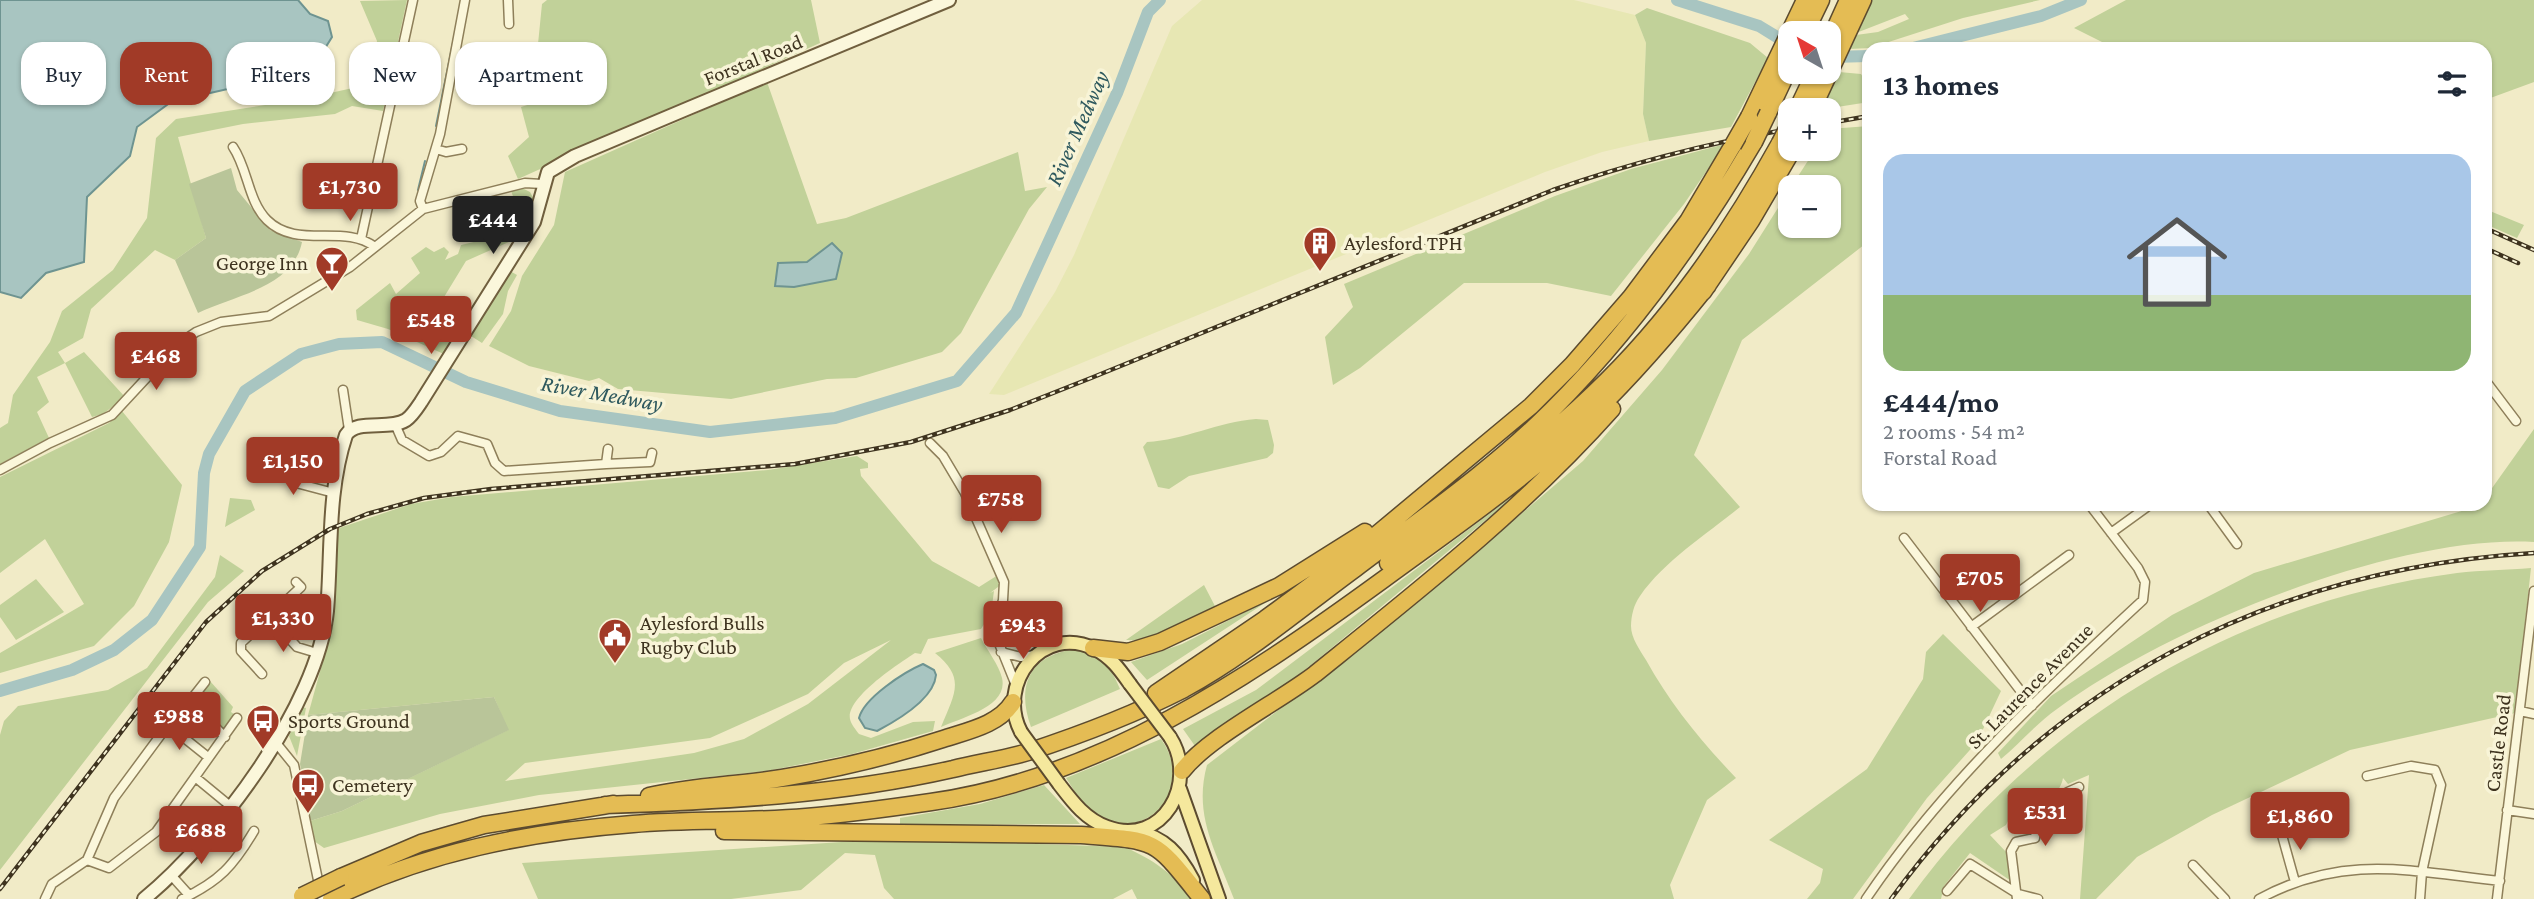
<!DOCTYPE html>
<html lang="en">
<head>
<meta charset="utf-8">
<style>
	body { margin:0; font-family:"Crimson Pro",serif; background:#f2f2f3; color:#1f2937; height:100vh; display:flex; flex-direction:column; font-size:26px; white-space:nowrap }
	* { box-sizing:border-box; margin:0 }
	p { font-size:23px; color:#747a83 }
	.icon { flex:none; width:38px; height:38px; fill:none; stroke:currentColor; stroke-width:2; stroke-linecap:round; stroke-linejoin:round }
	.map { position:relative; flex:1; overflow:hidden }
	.details { position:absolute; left:1862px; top:42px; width:630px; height:469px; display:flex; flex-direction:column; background:#fff; border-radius:21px; box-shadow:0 2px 5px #0004 }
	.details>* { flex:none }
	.hud { position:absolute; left:21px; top:42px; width:665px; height:63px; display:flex; gap:14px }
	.needle { width:46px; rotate:321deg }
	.fabs { position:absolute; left:1778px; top:21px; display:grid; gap:14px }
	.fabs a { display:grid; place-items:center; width:63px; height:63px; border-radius:14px; background:#fff; box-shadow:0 2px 5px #0004; font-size:35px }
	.price { position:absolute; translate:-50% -60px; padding:0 16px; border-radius:7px; background:#a13a27; color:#fff; font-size:23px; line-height:46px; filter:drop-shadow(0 2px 4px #0008) }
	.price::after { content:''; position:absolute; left:50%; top:42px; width:21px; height:16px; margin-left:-10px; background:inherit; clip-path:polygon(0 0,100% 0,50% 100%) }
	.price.active { background:#222; color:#fff }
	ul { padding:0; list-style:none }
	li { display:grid; align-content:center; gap:14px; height:371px; padding:0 21px }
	li span { display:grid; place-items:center; height:217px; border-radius:21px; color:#555 }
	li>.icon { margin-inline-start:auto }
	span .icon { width:126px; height:126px; fill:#fffc; stroke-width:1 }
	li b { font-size:30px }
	h2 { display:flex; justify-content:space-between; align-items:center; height:84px; padding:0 21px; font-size:30px }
	.chip { padding:0 24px; border-radius:21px; background:#fff; box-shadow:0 2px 5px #0004; font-size:24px; line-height:63px }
	.chip.active { background:#a13a27; color:#fff }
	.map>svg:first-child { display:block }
	.farmland { fill:#e7e7b3 }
	.green { fill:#c1d199; fill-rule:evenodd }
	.cemetery { fill:#b9c599 }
	.water { fill:#a8c5c1; stroke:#6e9491; stroke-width:2; fill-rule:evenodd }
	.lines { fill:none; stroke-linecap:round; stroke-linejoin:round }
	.stream { stroke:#6e9491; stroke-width:2 }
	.river { stroke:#a8c5c1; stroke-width:12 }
	.street-casing { stroke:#8e7f5a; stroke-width:11 }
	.secondary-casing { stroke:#705f3e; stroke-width:16 }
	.primary-casing { stroke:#5c4b2f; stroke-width:16 }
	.highway-casing { stroke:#5c4b2f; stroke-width:19 }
	.street { stroke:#fbf7db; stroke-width:8 }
	.secondary { stroke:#fbf7db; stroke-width:12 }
	.primary { stroke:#f5e89d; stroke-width:12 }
	.highway { stroke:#e4bc54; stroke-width:16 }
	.rail-casing { stroke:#3e331f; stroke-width:4.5 }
	.rail { stroke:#f8f4d7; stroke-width:2; stroke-dasharray:5; stroke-linecap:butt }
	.primary-bridge-casing { stroke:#5c4b2f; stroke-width:16; stroke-linecap:butt }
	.highway-bridge-casing { stroke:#5c4b2f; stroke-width:19; stroke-linecap:butt }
	.primary-bridge { stroke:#f5e89d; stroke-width:12 }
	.highway-bridge { stroke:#e4bc54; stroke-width:16 }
	.labels { text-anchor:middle; stroke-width:7; stroke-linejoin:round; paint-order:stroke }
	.street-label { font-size:21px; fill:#3e331f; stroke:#f8f4d7 }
	.poi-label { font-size:21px; fill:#3e331f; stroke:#f8f4d7; text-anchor:start }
	.water-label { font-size:23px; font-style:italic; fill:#2e595e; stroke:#f8f4d7 }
</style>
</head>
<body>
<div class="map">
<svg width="2534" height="899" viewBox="0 0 2534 899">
	<rect width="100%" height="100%" fill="#f1ebc7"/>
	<path class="farmland" d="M1202 0H1574L1635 15 1646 43 1643 114 1649 141 1602 152 1545 172 1004 395 989 394 1055 292 1074 255 1172 26Z"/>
	<path class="green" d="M407 0 383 111 352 106 335 114 243 124 178 137 206 238 175 260 155 250 91 309 83 338 58 352 65 363 84 352 125 397 103 414 92 417 65 363 37 377 49 402 37 412 49 438 0 464V428L8 423 13 395 50 342 62 311 113 270 147 218 156 138 176 119 303 99 371 84 377 41 360 1Z
		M547 0H811L820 43 518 179 508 156 529 137 521 107 543 100 537 76 514 80 520 55 537 54 542 4Z
		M1872 0H2040L1963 18 1870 48 1849 49 1856 35 1878 32 1909 19 1905 14 1856 33Z
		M2126 0H2534V82L2485 100V49H2103L2102 42 2074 28Z
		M1647 8 1750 43 1768 58 1731 127 1649 141 1643 114 1646 43 1635 15Z
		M1839 72 1861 74 1869 88V102L1818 110Z
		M767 82 817 224 846 218 1018 152 1025 191 1047 187 1029 209 961 333 942 352 856 378 827 379 731 399 618 389 599 378 589 381 529 366 489 346 511 311 522 276 554 225 565 172ZM807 262 775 285 778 263Z
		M1869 126V241L1742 340 1694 455 1740 507C1707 534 1664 561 1640 596 1634 604 1631 616 1631 626 1631 638 1640 650 1646 660 1671 705 1701 741 1736 778L1707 800 1670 885 1674 899H1234C1216 851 1193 816 1207 765L1416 604 1583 461 1662 370 1749 254 1790 189V226H1829V187H1791L1813 153 1810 149H1829V129Z
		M1725 144 1684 204 1611 296 1547 283H1464L1360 368 1333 385 1325 337 1353 307 1344 284 1555 196 1631 169Z
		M522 188 530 192C542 212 527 226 516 243L511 241 466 261 438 307 465 323 446 355 388 329 357 320 356 310 390 283 396 294 420 273 411 258 426 247 434 252 444 247 449 252 445 260 458 254 461 245 482 240 488 230 525 228 511 191Z
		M2485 209 2524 225 2517 238 2485 224Z
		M510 271 517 275 508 291 503 314 482 343 471 336Z
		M122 411 182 485 169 542 134 606 94 646 0 673V653L84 604 45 539 0 573V477L109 423Z
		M1256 419 1268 420 1274 445 1273 453 1267 458 1189 476 1169 489 1158 487 1143 447 1147 442C1184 440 1218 422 1256 419Z
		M2534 429V542C2396 534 2167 627 2057 709 2037 723 2020 743 2001 759L1998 753 2051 696 2172 615 2254 573 2485 504V498Z
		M857 456 868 463V468L860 469 861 476 932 561 979 587 998 575 1002 584 990 593 994 591 991 613 981 629 928 639 921 654 915 653C898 664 846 698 850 719 851 724 856 730 859 734L871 738 913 722 935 721 933 731 852 754 767 771 539 795 440 814 324 848 314 841 310 821 342 811 508 730 494 697 308 715 334 621 333 535 339 528 411 504 452 497 768 470ZM891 640 808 704 744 739 694 753 505 781 525 763 710 738 808 694 844 663Z
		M1534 480 1311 665 1255 709 1195 746 1183 729 1256 690Z
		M230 498 251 500 255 510 225 527Z
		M220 555 244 571 208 602 0 870V735L4 721 18 706 108 690 147 668 215 577Z
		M2531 568 2515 713 2350 750 2212 815 2137 857 2096 899H2080L2089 775 2068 784 2063 778C2060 797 2033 814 2016 820L2010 817 2006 825 1990 835 2007 853 2011 881 1970 853 1944 886 1941 899H1909C2037 721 2239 601 2457 573 2481 570 2507 570 2531 568Z
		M36 579 64 612 16 640 0 617V605Z
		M1204 585 1216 608C1188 622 1159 642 1126 640Z
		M1271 599 1147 680 1131 662 1182 644Z
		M1943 634 2001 691 1977 742 1927 798 1853 899H1807L1820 883 1823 869 1769 840 1867 769 1923 679 1926 652Z
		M981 638C987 650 999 665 1002 678 1009 707 960 718 941 727 955 693 966 678 935 653Z
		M1071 650C1098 652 1110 664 1120 689L1031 727C1017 689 1027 657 1071 650Z
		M210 681 233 707 231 712 234 714 223 731 196 703 197 696Z
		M302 707 306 708 297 756 289 736Z
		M1161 739C1198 790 1143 849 1091 812 1081 805 1073 788 1066 778Z
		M1044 785 1080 824 900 825V818L980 804Z
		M887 839 1125 847C1153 860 1174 873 1191 899H1137L1132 889 1113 899H894L884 888 875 855 845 853 801 890 731 899H538L522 863Z"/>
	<path class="cemetery" d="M231 168 237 190 270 230 302 242C293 288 234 295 198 313L175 260 206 238 189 184Z
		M494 697 509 730 342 811 310 821 300 764 308 715Z"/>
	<path class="water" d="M0 0H298L310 14 328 21 332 37 317 61 302 72 171 102 137 127 130 156 87 197 84 262 46 273 21 298 0 292ZM79 62 84 65 81 75 83 89 61 101 54 89 56 81Z
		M832 243 842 253 836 279 794 287 775 286 778 263 807 262Z
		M923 664 934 670 936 675C934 699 896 721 877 731L865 728 859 718C864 698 904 672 923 664Z"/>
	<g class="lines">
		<path class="stream" d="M436 126 457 23
			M418 190 425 161"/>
		<path class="river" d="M1677 0 1759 26 1790 45
			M1909 49 2041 16 2081 0
			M1831 57 1869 56
			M0 691 72 670 114 650 152 620 200 547 204 473 209 454 245 391 301 354 339 344 382 342 466 382 560 411 710 432 835 418 957 381 1016 313 1117 93 1148 12 1160 0"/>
		<defs>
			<path id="street" d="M508 0 509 24
				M233 147C248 169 248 201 267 220 297 250 344 223 375 247
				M436 149 446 152 462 149
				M423 209 420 201 440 134 465 0
				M361 239 413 0
				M2485 380 2516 421
				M343 390 349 430
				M395 424 402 440 429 456 441 452 458 436 487 444 495 463 504 471 606 464 608 449
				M930 443 943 456 965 493 1004 582 1003 600 994 631 1015 683
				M271 463 300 484 334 493
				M606 464 650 462 652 453
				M0 470 50 443 112 415 177 345 196 332 221 322 269 316 350 267 423 209 525 183 542 184
				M2208 504 2237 544
				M2111 533 2151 504
				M1904 538 2032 706
				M270 617 297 647 317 653
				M1971 627 2069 555
				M1001 652 1021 657 1035 655
				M262 674 241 651V643L301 587 296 582
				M190 701 205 682
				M2520 711 2534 714
				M168 725 208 757
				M277 744 294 765 322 899
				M2367 776 2411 766 2435 770 2441 785 2422 872 2420 899
				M195 777 229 805
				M2507 810 2534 814
				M2280 828 2295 882
				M87 860 109 868 156 832 237 718
				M2193 865 2225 899
				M171 875 189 895
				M1947 891 1970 864 2018 894 2038 899
				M45 899 52 884 87 860 114 798 168 725 190 701 225 737
				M182 899C220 881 233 866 254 831
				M1866 899C1943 785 2043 693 2143 600L2145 582 2138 568 2089 504
				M2017 899 2011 851 2016 842 2035 838C2037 809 2054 797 2079 787
				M2259 899C2344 853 2409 871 2500 881
				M2497 899 2534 591"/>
			<path id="secondary" d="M144 899C216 840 318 705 327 611 332 552 327 492 346 435 357 418 389 431 406 420 412 416 417 408 421 402L534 222 548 172 575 156 689 108 949 0"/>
			<path id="primary" d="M1021 732C996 684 1042 623 1095 649 1111 657 1120 670 1130 684
				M1059 784C1072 801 1085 819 1107 827 1163 848 1199 782 1170 737
				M1180 789 1219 899
				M1135 831C1165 837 1179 854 1193 880"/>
			<path id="highway" d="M1805 33 1821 0
				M1829 42 1848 0
				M1797 110 1815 72
				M1812 110 1863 0
				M1768 113 1790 66
				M1749 117 1805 0
				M1703 292 1751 221 1793 149
				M1388 563C1457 508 1529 455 1593 394 1670 321 1729 235 1780 143
				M1093 648 1128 652 1160 642 1279 586 1365 532
				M1156 693 1265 619 1352 555 1531 406 1572 365 1631 297 1688 221 1733 145
				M1182 771C1210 736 1277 703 1315 674 1418 591 1524 508 1612 409
				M649 796C693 786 738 785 782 778 836 769 891 756 943 739 967 731 999 725 1013 702
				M605 805C722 801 838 795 953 769 977 763 1004 759 1028 752 1080 735 1135 714 1184 689 1245 656 1300 609 1356 568 1422 518 1493 469 1552 410 1632 330 1697 239 1754 142
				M724 831 1081 835C1160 841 1153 838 1202 899
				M341 877 421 843 484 825 614 804
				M331 899C426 852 528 832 633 824 691 819 749 822 806 817 848 814 890 808 931 802 1101 778 1248 678 1384 579 1455 527 1530 476 1593 414 1635 373 1672 330 1708 285"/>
		</defs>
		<use href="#street" class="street-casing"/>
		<use href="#secondary" class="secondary-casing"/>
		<use href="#primary" class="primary-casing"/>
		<use href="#highway" class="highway-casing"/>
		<use href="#street" class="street"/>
		<use href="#secondary" class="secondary"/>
		<use href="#primary" class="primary"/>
		<use href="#highway" class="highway"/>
		<defs>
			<path id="rail" d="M1829 123 1869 116
				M2485 228 2534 250
				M2485 248 2518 263
				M0 889 206 622 262 571 330 529 367 514 424 498 491 489 795 464 911 442 1010 410 1091 378 1553 190C1631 163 1708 143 1790 129
				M1891 899C2048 684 2270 569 2534 553"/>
		</defs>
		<use href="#rail" class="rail-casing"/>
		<use href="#rail" class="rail"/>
		<defs>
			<path id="primary-bridge" d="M1130 684 1170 737
				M1021 732 1059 784"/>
			<path id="highway-bridge" d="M1754 142 1768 113
				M1780 143 1790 123
				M1733 145 1749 117
				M302 896 341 877"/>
		</defs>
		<use href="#primary-bridge" class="primary-bridge-casing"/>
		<use href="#highway-bridge" class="highway-bridge-casing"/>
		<use href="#primary-bridge" class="primary-bridge"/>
		<use href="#highway-bridge" class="highway-bridge"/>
	</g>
	<defs>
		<symbol id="building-pin" viewBox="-11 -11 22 30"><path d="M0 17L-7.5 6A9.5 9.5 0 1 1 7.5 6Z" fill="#a13a27" stroke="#f8f4d7"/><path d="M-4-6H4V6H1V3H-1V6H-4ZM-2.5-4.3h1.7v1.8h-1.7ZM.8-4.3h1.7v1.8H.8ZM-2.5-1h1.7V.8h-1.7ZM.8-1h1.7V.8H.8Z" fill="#fff"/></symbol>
		<symbol id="bar-pin" viewBox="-11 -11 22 30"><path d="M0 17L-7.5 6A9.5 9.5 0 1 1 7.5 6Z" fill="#a13a27" stroke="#f8f4d7"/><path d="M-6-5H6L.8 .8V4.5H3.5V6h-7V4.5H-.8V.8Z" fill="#fff"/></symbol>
		<symbol id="civic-pin" viewBox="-11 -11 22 30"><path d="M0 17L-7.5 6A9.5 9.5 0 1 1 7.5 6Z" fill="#a13a27" stroke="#f8f4d7"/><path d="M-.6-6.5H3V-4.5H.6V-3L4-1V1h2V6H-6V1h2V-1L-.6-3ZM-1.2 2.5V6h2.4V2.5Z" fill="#fff"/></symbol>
		<symbol id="bus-pin" viewBox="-11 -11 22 30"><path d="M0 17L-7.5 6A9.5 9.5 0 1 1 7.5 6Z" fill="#a13a27" stroke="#f8f4d7"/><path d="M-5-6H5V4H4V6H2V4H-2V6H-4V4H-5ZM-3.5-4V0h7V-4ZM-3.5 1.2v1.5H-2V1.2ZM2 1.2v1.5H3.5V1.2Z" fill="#fff"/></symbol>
	</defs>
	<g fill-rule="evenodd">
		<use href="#building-pin" x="1301" y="224" width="38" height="52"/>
		<use href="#bar-pin" x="313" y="244" width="38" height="52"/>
		<use href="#civic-pin" x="596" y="616" width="38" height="52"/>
		<use href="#bus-pin" x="244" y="702" width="38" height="52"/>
		<use href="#bus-pin" x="289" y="766" width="38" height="52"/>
	</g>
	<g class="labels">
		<g class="street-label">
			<text transform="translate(753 60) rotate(-22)" y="7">Forstal Road</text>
			<text transform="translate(2030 686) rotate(-45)" y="7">St. Laurence Avenue</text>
			<text transform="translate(2498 743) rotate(-83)" y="7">Castle Road</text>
		</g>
		<g class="poi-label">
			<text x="1344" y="250">Aylesford TPH</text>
			<text x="308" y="270" text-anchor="end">George Inn</text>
			<text x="640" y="630">Aylesford Bulls<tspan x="640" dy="24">Rugby Club</tspan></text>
			<text x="288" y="728">Sports Ground</text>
			<text x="332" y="792">Cemetery</text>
		</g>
		<g class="water-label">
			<text transform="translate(1077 128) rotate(-66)" y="8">River Medway</text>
			<text transform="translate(602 393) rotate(10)" y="8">River Medway</text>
		</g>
	</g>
</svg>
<div class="fabs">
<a><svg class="needle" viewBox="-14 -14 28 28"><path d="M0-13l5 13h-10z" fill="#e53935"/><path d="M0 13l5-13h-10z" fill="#747a83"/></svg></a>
<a>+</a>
<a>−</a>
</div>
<b class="price" style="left:350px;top:223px">£1,730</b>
<b class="price active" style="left:493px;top:256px">£444</b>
<b class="price" style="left:431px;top:356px">£548</b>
<b class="price" style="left:156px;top:392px">£468</b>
<b class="price" style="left:293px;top:497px">£1,150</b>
<b class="price" style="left:1001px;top:535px">£758</b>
<b class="price" style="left:1980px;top:614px">£705</b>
<b class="price" style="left:283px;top:654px">£1,330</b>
<b class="price" style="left:1023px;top:661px">£943</b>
<b class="price" style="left:179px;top:752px">£988</b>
<b class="price" style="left:2045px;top:848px">£531</b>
<b class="price" style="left:2300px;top:852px">£1,860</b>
<b class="price" style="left:201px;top:866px">£688</b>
<div class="hud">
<a class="chip">Buy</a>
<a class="chip active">Rent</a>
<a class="chip">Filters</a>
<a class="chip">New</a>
<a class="chip">Apartment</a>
</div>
<section class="details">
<h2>13 homes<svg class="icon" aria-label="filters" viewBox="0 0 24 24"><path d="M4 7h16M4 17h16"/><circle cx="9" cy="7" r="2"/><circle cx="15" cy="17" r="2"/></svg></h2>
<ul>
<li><span style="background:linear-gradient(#a9c7e8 65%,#8fb573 0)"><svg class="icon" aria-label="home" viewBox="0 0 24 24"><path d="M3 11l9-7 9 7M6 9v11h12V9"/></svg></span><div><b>£444/mo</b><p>2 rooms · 54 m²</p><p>Forstal Road</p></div></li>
</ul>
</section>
</div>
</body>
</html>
